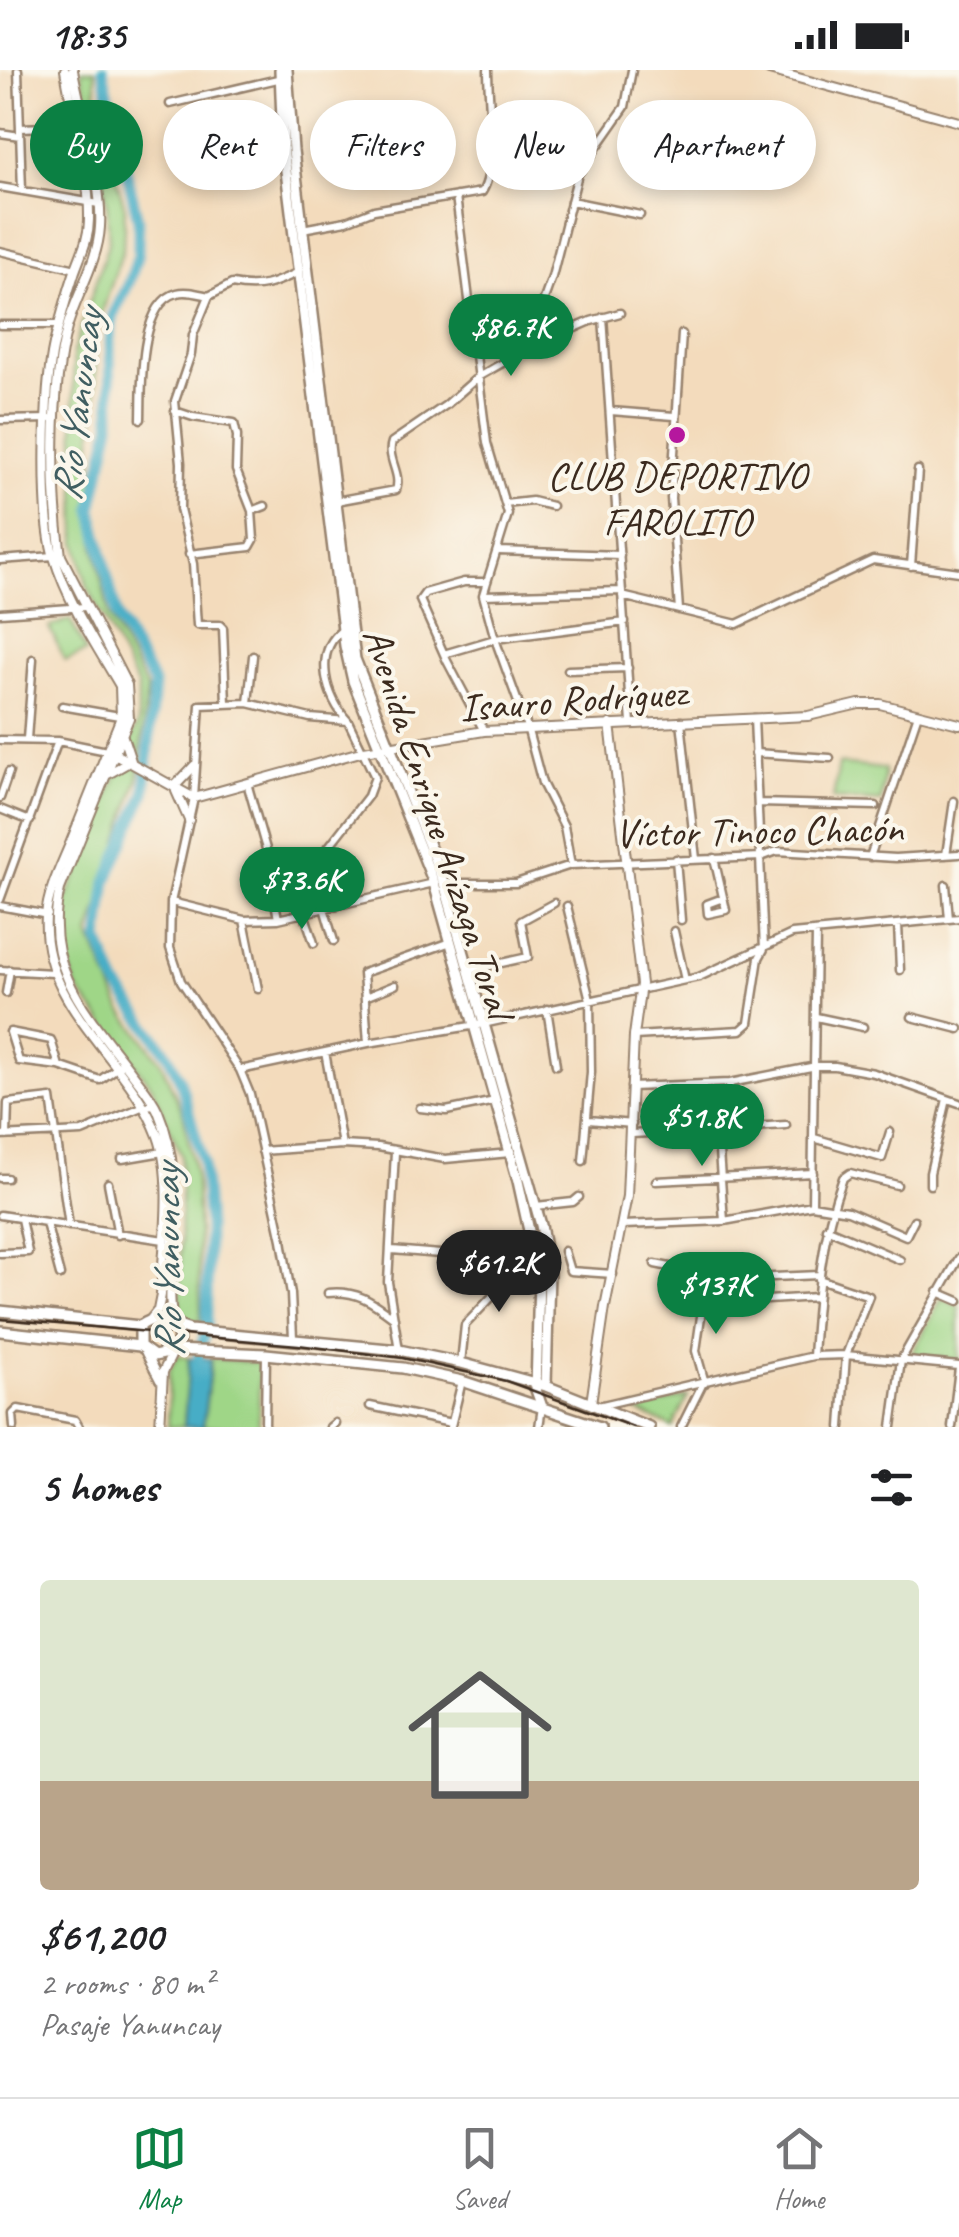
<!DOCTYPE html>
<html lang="en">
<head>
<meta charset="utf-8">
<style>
	body { margin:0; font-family:Caveat,sans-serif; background:#f6f6f6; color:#202124; height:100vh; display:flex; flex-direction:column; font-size:38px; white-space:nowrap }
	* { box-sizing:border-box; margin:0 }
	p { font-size:32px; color:#757577 }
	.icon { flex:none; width:55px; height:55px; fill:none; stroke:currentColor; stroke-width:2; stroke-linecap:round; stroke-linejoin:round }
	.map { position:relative; height:1357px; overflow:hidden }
	.side { display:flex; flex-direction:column; background:#fff; flex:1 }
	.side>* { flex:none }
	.banner { position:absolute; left:30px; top:30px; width:900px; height:90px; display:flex; gap:20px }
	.price { position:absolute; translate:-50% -85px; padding:0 22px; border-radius:35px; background:#0b8043; color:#fff; font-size:32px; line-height:65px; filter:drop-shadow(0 2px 5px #0008) }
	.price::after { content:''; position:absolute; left:50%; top:60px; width:30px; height:22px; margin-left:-15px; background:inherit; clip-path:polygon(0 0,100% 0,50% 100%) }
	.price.on { background:#222; color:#fff }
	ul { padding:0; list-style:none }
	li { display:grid; align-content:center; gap:20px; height:530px; padding:0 40px }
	li span { display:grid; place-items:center; height:310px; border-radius:10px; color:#555 }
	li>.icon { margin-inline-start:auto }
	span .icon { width:180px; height:180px; fill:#fffc; stroke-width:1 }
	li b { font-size:42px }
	h2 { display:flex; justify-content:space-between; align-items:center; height:120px; padding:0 40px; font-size:42px }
	.tag { padding:0 35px; border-radius:45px; background:#fff; box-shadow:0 5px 15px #0003; font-size:35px; line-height:90px }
	.tag.on { background:#0b8043; color:#fff }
	.status { display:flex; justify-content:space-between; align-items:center; height:70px; padding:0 50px; background:#fff; direction:ltr }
	.status svg { height:28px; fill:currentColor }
	.dock { display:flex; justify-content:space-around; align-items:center; height:140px; border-top:2px solid #e0e0e0; background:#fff; font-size:28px; color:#757577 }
	.dock a { display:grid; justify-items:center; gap:5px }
	.dock .on { color:#0b8043 }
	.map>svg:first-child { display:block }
	.green { fill:#9fd687; stroke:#6d8052; stroke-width:2.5 }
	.water { fill:#47adc6; stroke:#416c72; stroke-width:2.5 }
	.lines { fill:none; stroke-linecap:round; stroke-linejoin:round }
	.river { stroke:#47adc6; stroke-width:11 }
	.street-casing { stroke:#97826d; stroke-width:11 }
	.secondary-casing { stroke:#97826d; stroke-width:12 }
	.primary-casing { stroke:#97826d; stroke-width:14 }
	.street { stroke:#fff; stroke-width:6 }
	.secondary { stroke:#fff; stroke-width:8 }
	.primary { stroke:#fff; stroke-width:9 }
	.tram { stroke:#3b2a1e; stroke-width:2.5 }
	.poi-dot { fill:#b5179e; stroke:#fbf7ec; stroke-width:4 }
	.labels { text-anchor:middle; stroke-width:8; stroke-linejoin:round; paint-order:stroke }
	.poi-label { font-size:40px; fill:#3b2a1e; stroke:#fbf7ec }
	.street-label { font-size:40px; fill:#3b2a1e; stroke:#fbf7ec }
	.water-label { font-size:42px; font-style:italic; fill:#405e61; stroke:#fbf7ec }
</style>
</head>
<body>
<div class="status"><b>18:35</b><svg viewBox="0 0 49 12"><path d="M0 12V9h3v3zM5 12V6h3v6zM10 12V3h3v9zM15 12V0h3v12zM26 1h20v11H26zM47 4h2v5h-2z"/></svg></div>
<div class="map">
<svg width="959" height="1357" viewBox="0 0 959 1357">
	<rect width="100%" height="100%" fill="#fbf7ec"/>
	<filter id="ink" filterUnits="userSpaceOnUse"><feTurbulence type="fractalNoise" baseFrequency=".01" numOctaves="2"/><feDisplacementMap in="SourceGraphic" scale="20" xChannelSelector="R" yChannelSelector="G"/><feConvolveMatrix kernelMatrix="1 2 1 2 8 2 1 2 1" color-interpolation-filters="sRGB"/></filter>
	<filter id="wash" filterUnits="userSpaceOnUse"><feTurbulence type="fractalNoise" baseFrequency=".0048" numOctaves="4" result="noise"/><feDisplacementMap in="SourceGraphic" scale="40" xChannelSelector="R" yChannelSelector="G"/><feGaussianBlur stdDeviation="2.25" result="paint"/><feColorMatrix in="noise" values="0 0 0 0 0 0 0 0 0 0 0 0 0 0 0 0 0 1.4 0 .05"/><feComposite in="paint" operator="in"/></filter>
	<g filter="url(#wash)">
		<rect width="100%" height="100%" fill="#f3dbbc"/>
		<path class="green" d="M81 0H95L98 48 125 138 123 180 95 264 97 334 92 371 95 477 109 546 147 619 138 708 90 865 121 939 160 991 183 1043 196 1109 201 1251H188L180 1241 181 1085 153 1018 76 917 62 874V840L138 653V617L87 516 77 473 73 282 109 171 107 133Z
			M70 549 86 582 65 591 49 557Z
			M839 694 885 699 881 732 833 729Z
			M942 1228 959 1236V1291L911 1285Z
			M178 1285 189 1288 184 1357H168L169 1301Z
			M211 1288 259 1293V1357H203Z
			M688 1326 673 1357 634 1340Z"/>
		<path class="water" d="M189 1288H211L203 1357H184Z"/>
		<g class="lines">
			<path class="river" d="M103 0 138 150V185L129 213 114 243 110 269 111 355 92 439 117 547 154 614 145 723 107 811 99 870 116 913 168 985 180 1010 203 1092 208 1155 207 1258 199 1282 198 1303"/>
		</g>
	</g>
	<g filter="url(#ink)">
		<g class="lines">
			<defs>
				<path id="street" d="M18 0 22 121
					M170 34 282 8
					M20 58 74 56
					M733 61 756 62
					M0 63 20 66
					M0 117 99 134
					M456 126 487 373 508 444 483 525 495 569 527 657 542 713 564 756 571 795
					M571 131 640 145
					M302 159 346 151 374 140 482 122C498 97 488 32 488 0
					M0 181 76 199
					M603 247 631 653
					M0 255H59
					M526 279 552 207 578 104 625 37 632 0
					M175 341 193 347 234 353 237 366 236 400 252 441
					M611 341 674 346
					M141 349C142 318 138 234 177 223 187 220 199 224 209 226
					M0 350 50 349
					M336 431 396 420C402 404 386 388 392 372L446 335 478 307 525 280 591 251 620 243
					M505 434 532 431 552 436
					M499 481 620 485
					M189 484 250 477 254 470 252 441 265 436
					M0 490 54 486
					M911 496 918 400
					M483 525 621 521
					M622 526 737 554 873 490 959 502
					M679 540 671 428 682 264
					M0 543 85 537
					M342 560C313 583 326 628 348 651
					M444 584 495 569 625 552
					M568 600 628 598
					M226 633 223 558 220 555H197L193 494 180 439 181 393 175 331 191 284 193 265 209 226 232 214C260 220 273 214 299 202
					M248 633 253 586
					M62 636 125 647
					M681 651 696 789
					M484 661 447 591 420 530 425 523 464 512H487
					M27 669 33 589
					M0 670 58 671 107 681
					M755 683 830 688
					M247 713 266 779 278 849
					M0 728 9 702
					M759 733 876 736
					M0 739 30 751
					M946 785 954 731
					M870 787 918 644
					M714 788 726 840 708 844 707 834 723 828
					M676 789 681 850
					M444 813H516L571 795 761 787 777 781 896 788 959 784
					M946 815 949 849
					M0 830 58 671
					M171 832 244 850 278 849 434 813
					M0 836 48 845
					M567 836 590 930 591 1002 583 1091
					M304 843 314 873
					M244 850 258 919
					M898 854 900 900
					M674 861 685 910
					M0 900 53 903
					M470 900 528 887 521 851 554 833
					M6 923 10 900
					M365 927 395 915
					M547 939 556 995
					M816 947 863 957
					M912 947 959 959
					M634 966 741 960 749 953 759 888 764 879 754 648
					M368 973 363 903 451 872
					M325 982 342 1075
					M59 996 51 970 10 962 19 991 59 996 100 1010 121 995
					M240 1000 368 973 483 954 699 907 792 864 959 848
					M631 1017 730 1013 816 996H835L874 1003 959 1033
					M420 1038 446 1041 495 1031
					M589 1050 632 1054
					M729 1061 730 1013
					M722 1062 718 1068 724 1151
					M632 1064 786 1055
					M0 1066 82 1062 144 1036 155 1035
					M7 1066 8 1033 51 1028 69 1156
					M814 1068 882 1088 890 1062
					M262 1081 342 1075 378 1077 445 1089 510 1083
					M395 1082 388 1212 399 1280
					M122 1089 163 1082
					M0 1108H7
					M656 1111 813 1103
					M108 1113 118 1165
					M930 1115V1103L947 1029
					M812 1135 816 863
					M536 1136 573 1132 579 1127
					M0 1145 164 1170
					M46 1153 60 1205
					M623 1155 724 1151 812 1135 848 1141 906 1166 914 1150
					M826 1158 900 1190
					M392 1180 536 1192
					M564 1181 570 1201 613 1204
					M0 1183 28 1182 21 1149
					M655 1194 730 1209 819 1205
					M819 1209 869 1226 846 1285 841 1357
					M938 1222 959 1231
					M328 1223C356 1220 372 1231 394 1248
					M718 1233 817 1227
					M293 1268 291 1224 282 1170 250 1024 240 1000 181 911 170 878 171 832 194 728 200 635 248 633 310 648 348 651 375 707 368 726 323 784 324 838 334 871
					M813 1286C817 1225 821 1166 843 1108L850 1103 897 1115
					M461 1293 465 1255 524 1193
					M705 1313 696 1281 707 1205
					M370 1336 451 1353
					M598 1336 813 1286 846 1285 959 1296
					M451 1356 462 1311
					M14 1357 13 1344 18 1339 75 1350 79 1357
					M265 1357 266 1284
					M330 1357 335 1353
					M539 1357 542 1337
					M681 1357 702 1315
					M892 1357 901 1290 959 1188
					M952 1357 959 1298"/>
				<path id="secondary" d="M65 0C73 49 90 101 89 150 89 169 81 184 75 201 67 225 60 250 54 274 44 319 41 445 54 487 68 533 96 575 120 616L121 647C104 689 87 731 70 774 61 796 48 821 46 846 40 937 129 988 158 1066 174 1110 163 1178 161 1225L158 1240 150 1250
					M73 0C81 47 103 111 100 157 98 192 76 225 67 258 50 321 52 422 61 486L127 615 129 648 60 819C41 897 88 945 132 1003 141 1015 152 1027 158 1041 179 1090 174 1140 172 1192 171 1212 168 1233 174 1253
					M769 0 959 52
					M113 683 194 728 364 681 484 661 808 646 859 634H880L959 654
					M108 704 131 691 122 664
					M174 717 194 696
					M176 721 189 750
					M146 1283 160 1310
					M591 1333 605 1237 627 1126 634 966 641 914 610 654
					M160 1357 163 1302 173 1282"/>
				<path id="primary" d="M280 0 283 77 345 576 353 611 434 813 518 1111 539 1206 536 1320 542 1337
					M287 0 293 80 355 589 444 813 541 1155 549 1202 546 1316
					M0 1241 140 1256
					M176 1256 179 1270 173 1282 154 1286 140 1276V1256C159 1242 171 1255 190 1260L399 1280 461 1293 546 1316 649 1357
					M0 1261 140 1276
					M175 1280 266 1284 403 1298 462 1311 600 1357"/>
			</defs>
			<use href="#street" class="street-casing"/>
			<use href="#secondary" class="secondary-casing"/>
			<use href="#primary" class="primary-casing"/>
			<use href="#street" class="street"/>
			<use href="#secondary" class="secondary"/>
			<use href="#primary" class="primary"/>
			<path class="tram" d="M0 1249 298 1275 402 1288 506 1311 633 1357"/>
		</g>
	</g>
	<circle class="poi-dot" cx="677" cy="365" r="10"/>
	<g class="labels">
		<g class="poi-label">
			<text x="677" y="419">CLUB DEPORTIVO<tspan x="677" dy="46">FAROLITO</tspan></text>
		</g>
		<g class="street-label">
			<text transform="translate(573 629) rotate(-4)" y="14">Isauro Rodríguez</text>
			<text transform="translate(439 752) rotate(72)" y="14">Avenida Enrique Arízaga Toral</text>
			<text transform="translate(759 760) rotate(-1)" y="14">Víctor Tinoco Chacón</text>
		</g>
		<g class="water-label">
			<text transform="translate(76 335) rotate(-83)" y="15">Río Yanuncay</text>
			<text transform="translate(166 1191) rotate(-91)" y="15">Río Yanuncay</text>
		</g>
	</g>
</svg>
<b class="price" style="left:511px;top:309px">$86.7K</b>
<b class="price" style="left:302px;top:862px">$73.6K</b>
<b class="price" style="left:702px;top:1099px">$51.8K</b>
<b class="price on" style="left:499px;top:1245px">$61.2K</b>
<b class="price" style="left:716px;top:1267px">$137K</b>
<div class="banner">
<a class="tag on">Buy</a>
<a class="tag">Rent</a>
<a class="tag">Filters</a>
<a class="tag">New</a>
<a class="tag">Apartment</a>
</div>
</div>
<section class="side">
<h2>5 homes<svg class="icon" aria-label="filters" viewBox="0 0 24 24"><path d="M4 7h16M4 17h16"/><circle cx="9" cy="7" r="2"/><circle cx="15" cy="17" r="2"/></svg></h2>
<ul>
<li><span style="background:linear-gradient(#dfe7d0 65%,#b9a48a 0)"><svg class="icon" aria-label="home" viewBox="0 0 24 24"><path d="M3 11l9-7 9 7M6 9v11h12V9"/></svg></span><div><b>$61,200</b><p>2 rooms · 80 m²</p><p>Pasaje Yanuncay</p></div></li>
</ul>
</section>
<nav class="dock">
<a class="on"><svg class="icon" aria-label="map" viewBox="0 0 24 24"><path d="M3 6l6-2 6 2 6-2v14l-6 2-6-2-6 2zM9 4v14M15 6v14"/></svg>Map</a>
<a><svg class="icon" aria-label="saved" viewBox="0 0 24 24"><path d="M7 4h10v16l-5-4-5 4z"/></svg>Saved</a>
<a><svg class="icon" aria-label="home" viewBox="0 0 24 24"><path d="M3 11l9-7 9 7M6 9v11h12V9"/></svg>Home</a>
</nav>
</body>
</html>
